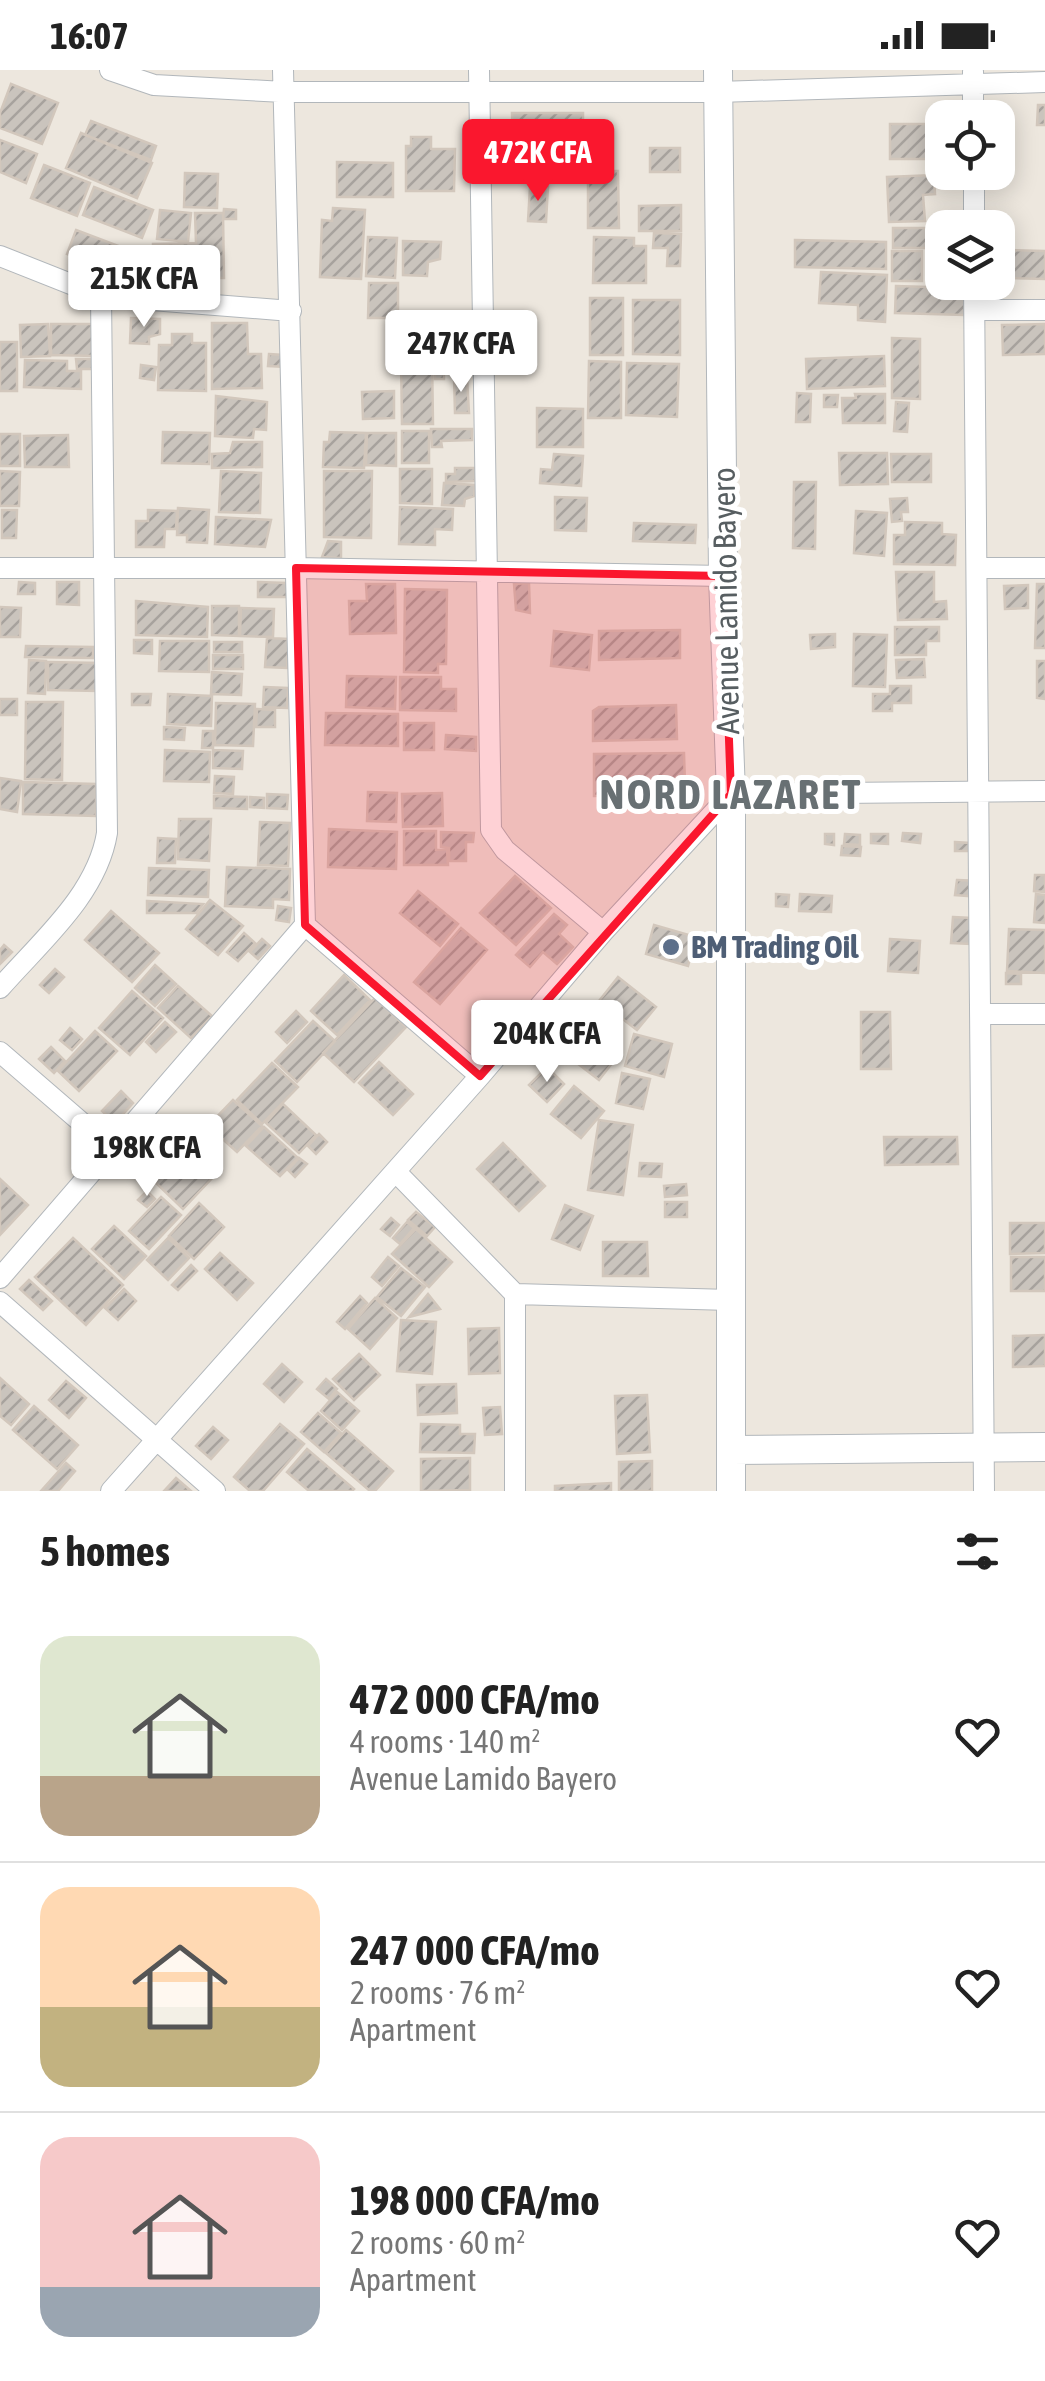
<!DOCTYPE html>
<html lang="en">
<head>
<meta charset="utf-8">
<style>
	body { margin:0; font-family:"Asap Condensed",sans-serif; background:#f2f2f2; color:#222; height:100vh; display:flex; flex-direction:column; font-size:38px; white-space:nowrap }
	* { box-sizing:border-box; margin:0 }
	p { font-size:32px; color:#767676 }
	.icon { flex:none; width:55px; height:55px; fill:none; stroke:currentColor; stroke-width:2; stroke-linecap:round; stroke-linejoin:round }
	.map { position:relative; height:1421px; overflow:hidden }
	.side { display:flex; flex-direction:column; background:#fff; flex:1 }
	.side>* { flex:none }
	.tools { position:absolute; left:925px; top:30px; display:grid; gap:20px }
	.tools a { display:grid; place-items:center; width:90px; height:90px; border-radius:20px; background:#fff; box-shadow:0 5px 25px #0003; font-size:50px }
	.price { position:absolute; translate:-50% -85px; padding:0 22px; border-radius:10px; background:#fff; color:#222; font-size:32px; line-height:65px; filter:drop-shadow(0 2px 5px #0008) }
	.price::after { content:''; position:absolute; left:50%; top:60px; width:30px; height:22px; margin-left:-15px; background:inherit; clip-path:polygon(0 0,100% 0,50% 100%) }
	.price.on { background:#fa172e; color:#fff }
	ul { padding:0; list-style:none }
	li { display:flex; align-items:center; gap:30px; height:250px; padding:0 40px }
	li+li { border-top:2px solid #e0e0e0 }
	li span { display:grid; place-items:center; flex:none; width:280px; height:200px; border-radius:30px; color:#555 }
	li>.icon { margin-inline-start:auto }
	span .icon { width:120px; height:120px; fill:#fffc; stroke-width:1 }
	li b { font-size:42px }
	h2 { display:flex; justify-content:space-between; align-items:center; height:120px; padding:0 40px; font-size:42px }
	.status { display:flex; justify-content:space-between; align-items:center; height:70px; padding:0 50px; background:#fff; direction:ltr }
	.status svg { height:28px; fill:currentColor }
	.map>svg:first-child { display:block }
	.building { fill:url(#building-hatch); stroke:#d2c7bc; stroke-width:2.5 }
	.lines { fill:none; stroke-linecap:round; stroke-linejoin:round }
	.minor-casing { stroke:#b2b7bb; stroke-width:22 }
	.tertiary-casing { stroke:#b2b7bb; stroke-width:30 }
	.minor { stroke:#fff; stroke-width:20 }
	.tertiary { stroke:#fff; stroke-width:28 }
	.marked { fill:#fa172e; fill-opacity:0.2; stroke:#fa172e; stroke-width:8; stroke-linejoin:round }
	.service-dot { fill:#5c6f8a; stroke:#fff; stroke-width:4 }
	.labels { text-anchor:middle; stroke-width:10; stroke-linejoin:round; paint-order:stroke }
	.street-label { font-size:32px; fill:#575e61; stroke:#fff }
	.service-label { font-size:32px; font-weight:bold; fill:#4e5e75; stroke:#fff; text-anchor:start }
	.district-label { font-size:42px; font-weight:bold; letter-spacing:2.5px; fill:#687073; stroke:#fff }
</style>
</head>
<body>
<div class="status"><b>16:07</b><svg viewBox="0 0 49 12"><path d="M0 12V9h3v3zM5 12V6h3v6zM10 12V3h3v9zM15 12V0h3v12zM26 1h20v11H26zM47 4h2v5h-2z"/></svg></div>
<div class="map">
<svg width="1045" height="1421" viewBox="0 0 1045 1421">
	<defs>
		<pattern id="building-hatch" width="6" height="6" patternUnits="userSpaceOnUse" patternTransform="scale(2.5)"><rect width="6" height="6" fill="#cac4bd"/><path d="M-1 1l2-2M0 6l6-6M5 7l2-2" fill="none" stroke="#a7a29d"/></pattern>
	</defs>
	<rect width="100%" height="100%" fill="#ede7de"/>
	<path class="building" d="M11 14 58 33 42 74 0 58V43Z
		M1038 35H1045V55H1037Z
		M512 43H583V75L513 76Z
		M91 51 156 76 151 90 85 65Z
		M890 54H936V89H890Z
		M81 63 152 93 137 128 66 98Z
		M411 67H431V79H455L454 121H406V76H411Z
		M0 70 37 84 26 113 0 102Z
		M514 77 531 78 530 94H513Z
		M583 77V92L548 94 547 78Z
		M650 78H680V102H650Z
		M337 92 393 93V127H337Z
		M44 95 90 113 77 146 31 128Z
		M588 101H618L619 158H588Z
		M185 103 218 104 217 138 184 137Z
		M934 105 935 124 923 125 925 151 889 152 887 107Z
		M94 117 153 140 142 168 83 145Z
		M530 117H548L546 152 528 151Z
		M681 135V161H639V136Z
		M333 138 365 140 361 209 320 207 322 150 332 151Z
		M224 139 236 140V149H223Z
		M160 140 191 143 188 172 157 169Z
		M195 143H223L224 208H209V213L182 214V196L153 197V174L196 173Z
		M893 158H935V178H893Z
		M76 160 150 188 144 203 131 197 127 207 67 184Z
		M654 163 681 164 680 196H667L668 178H653Z
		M368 167 397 168 395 208 366 206Z
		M594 167 634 168V176H646V213H593Z
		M795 170 886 172V199L795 197Z
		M403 171 441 172 440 189 428 192 427 206 403 205Z
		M1005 180 1045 181V209L1004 208Z
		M892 181H922V211H892Z
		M821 202 887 205 885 252 858 250V235L819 233Z
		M369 213H398V248H368Z
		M896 216 959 218V225H965L964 245 895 243Z
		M590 228H623V285H590Z
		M633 230H680V285L633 284Z
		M131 248 160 249V264L149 267V274L130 273Z
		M212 253H247L248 284H261L262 318 212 319Z
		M48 254 50 286 21 287 20 255Z
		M51 254H95V286L51 285Z
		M1045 254V284L1003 285 1002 255Z
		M172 264H192V273H206V321L158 320 159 275H172Z
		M892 268 920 269V329L892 328Z
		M0 272H17V321H0Z
		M448 281H472V294H463L462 301H448Z
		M269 284 284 285 286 297 268 296Z
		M432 286 433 354H402L401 287Z
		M884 286 885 316 807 319 806 289Z
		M435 288H444V309H435Z
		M76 289H95V299H77Z
		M25 290 67 291V301H81V319L24 317Z
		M589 291 621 292V348H588Z
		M627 293 679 294 677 347 626 345Z
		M141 295 156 297 154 310 140 308Z
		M454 307H467L469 343H455Z
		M394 321V348L363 349 362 322Z
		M797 323 811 324 810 352H796Z
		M855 324H885V353H843L842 328H856Z
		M824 325H838L837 337H824Z
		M216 326 267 332 266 360 254 359 253 368 215 366Z
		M896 332 909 333 907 362 894 361Z
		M537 338 583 339V377H537Z
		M431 359H472V370L441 371 442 377H432Z
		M402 361H429V393H402Z
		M163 362 210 363 209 394 162 393Z
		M330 362 366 363 364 398 323 397 324 372H329Z
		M367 363H396V396L366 395Z
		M0 364H20V396H0Z
		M68 365 69 397H25L24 366Z
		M233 372H262V397L212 398V384L230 383Z
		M839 383H887L888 414 840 415Z
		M554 384 583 386 581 416 540 413 541 399 552 400Z
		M891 384H931V412H892Z
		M455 398H475V411L446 412V404H455Z
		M400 399H432V434L400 433Z
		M0 401 20 402 19 436H0Z
		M221 401 261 403 260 443 219 442Z
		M324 401H372L371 468 324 467Z
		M794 412H816L815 479 793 478Z
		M444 413 475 415 474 426 465 429 464 436 442 435Z
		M555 427 587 428 586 461 555 460Z
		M907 428 908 442H901L902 451 892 452 890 429Z
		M400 437 453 439 452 460 435 459V475L399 474Z
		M178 438 209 440 207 473 187 472V465H177Z
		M2 440H17L16 468H2Z
		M148 440 177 441 176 459H165L164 477H136V451H148Z
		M856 441 887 443 884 486 854 483Z
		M216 447 271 450 265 477 215 474Z
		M905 452 942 453V464L956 465 955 495 894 494V465H905Z
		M634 453 696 455 695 473 633 471Z
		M328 471 341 472V488L322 487Z
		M896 502H934V532L946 531 947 549 898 550Z
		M19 512 35 513V524H18Z
		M57 512H79V535L57 534Z
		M258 512 287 513V527H258Z
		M529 513 530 543 516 540 514 514Z
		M366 514H395L396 563 350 564 349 531H367Z
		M1037 514H1045V578H1035Z
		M1028 515V538L1005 539 1004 516Z
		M405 519 447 520 446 594H438V603L404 602Z
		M136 531 208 537 207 567 136 565Z
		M212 536H239V566L212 565Z
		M0 537 21 538 20 567H0Z
		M241 538 274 539 273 567 240 566Z
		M895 557H939V571H926V585H895Z
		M680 560V588L599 590V561Z
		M554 561 592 565 589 600 551 596Z
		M835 564V577L811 579 810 565Z
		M854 564 887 565 885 617 853 616Z
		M267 568 289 569 287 598 265 597Z
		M134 570H152V584L134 583Z
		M160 571H209V602L159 601Z
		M214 572H242V582H214Z
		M26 576 93 577V588L25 587Z
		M213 585H243V599H213Z
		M924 589 925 607 897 608 896 590Z
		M29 590 46 591 45 624 28 623Z
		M1037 591H1045V629L1037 628Z
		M48 592 100 593 99 621 48 620Z
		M212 602 242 604 241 625 211 624Z
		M347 606 396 607 395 639 346 637Z
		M400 607H441V619H456V641L400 640Z
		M890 616H911V633H892V641H873V624H890Z
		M264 617 288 618 287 638 263 637Z
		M132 624H151L150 635H132Z
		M168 624 212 626 211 656 167 654Z
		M0 629H17V645H0Z
		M26 632H63L62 710 25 709Z
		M216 633 255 634 253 676 215 675Z
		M676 635 677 669 593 671V641L599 637Z
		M257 639 275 640V657H256Z
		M326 643 398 644V676L325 675Z
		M404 653H434V680H404Z
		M164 657 185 658 184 670 164 669Z
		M203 661H213V678H202Z
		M446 665 476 667V681L445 679Z
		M165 680 210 682 209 712 164 711Z
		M213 680 243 681 242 699 213 698Z
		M684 683 685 715H670V725L594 726V684Z
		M215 706 234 707 233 724 214 723Z
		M0 708 21 711 17 742 0 739Z
		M23 712 96 714V746L23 744Z
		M368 722 397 723 396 752 367 751Z
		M442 723 443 756 403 757 402 724Z
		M267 724 288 725 287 739 267 738Z
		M214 726 247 727V739L214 738Z
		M250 727 264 728V738L250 737Z
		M179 749H211L209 791 178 789Z
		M260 752 290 753 288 796 258 795Z
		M329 759 397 762 396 799 328 797Z
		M404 761H436V780L447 779 448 795H404Z
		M441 762 474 763 473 772H466V791H449V778L441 777Z
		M903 763 921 764 920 773 902 771Z
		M825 764H834V775L825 774Z
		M845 764 860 765V775L844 774Z
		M871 764H888V774L871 773Z
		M158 768 176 769 175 793H157Z
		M955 772 970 773 969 781H955Z
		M842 776 861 777 860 786 841 785Z
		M227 797 290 799 289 830 273 829V838L225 836Z
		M149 798 209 800 208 827 148 825Z
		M1035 805H1045V822L1034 821Z
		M515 806 551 838 516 875 480 843Z
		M957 810 981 811 980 827 955 825Z
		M418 821 458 854 440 876 400 843Z
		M776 824 789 825 788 837 776 836Z
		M800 824 832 826 831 842 799 841Z
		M1036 824 1045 825V853L1034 852Z
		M210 830 243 856 218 885 186 859Z
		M147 831 203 834 196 843H147Z
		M278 836 291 838 289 852 276 850Z
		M111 841 159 883 132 912 85 870Z
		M554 844 567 855 559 864 573 877 557 894 543 882 530 897 516 885Z
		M953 847 972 848 971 874 951 873Z
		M654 855 696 867 688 896 646 884Z
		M461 858 487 880 440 934 414 912Z
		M1009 859 1045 860V903L1007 901Z
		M244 863 255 873 238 891 227 882Z
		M262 869 270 876 258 889 250 882Z
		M890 869 920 871 918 903 888 901Z
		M4 875 12 882 0 894V880Z
		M155 895 176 914 155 936 135 918Z
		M55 899 64 907 49 923 40 915Z
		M1006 903 1021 904V914H1006Z
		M344 905 370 930 337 965 311 941Z
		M618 907 656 937 637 960 599 931Z
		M178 916 212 946 191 968 158 938Z
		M132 921 163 948 130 985 99 958Z
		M375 928 406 957 354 1012 323 983Z
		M296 941 307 952 287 973 276 962Z
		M861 942H890L891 999H861Z
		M313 951 335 971 297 1012 275 991Z
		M165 952 176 962 156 982 146 972Z
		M70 958 82 969 72 980 60 970Z
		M95 961 117 981 79 1021 58 1001Z
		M594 963 620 983 599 1010 573 990Z
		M634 964 672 974 664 1007 625 996Z
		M51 977 65 991 54 1003 39 989Z
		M379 992 413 1024 393 1045 359 1013Z
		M272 993 298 1017 262 1054 237 1030Z
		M547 997 564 1014 547 1032 529 1015Z
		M622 1003 650 1009 643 1039 616 1033Z
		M574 1016 604 1041 581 1068 551 1044Z
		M121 1021 133 1033 115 1053 102 1041Z
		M233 1030 262 1056 237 1082 208 1056Z
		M283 1034 316 1065 299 1083 266 1053Z
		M599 1050 633 1055 623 1125 588 1120Z
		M264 1057 298 1088 280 1106 246 1076Z
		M319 1064 327 1072 316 1084 308 1076Z
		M884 1067H957L958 1094 885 1095Z
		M503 1073 545 1116 519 1141 477 1099Z
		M187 1079 215 1105 183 1139 155 1112Z
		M299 1088 307 1094 295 1107 288 1100Z
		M640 1093 662 1094 661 1107 639 1106Z
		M0 1109 28 1135 0 1165Z
		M686 1114 687 1125 665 1127 664 1116Z
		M147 1121 155 1129 147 1137 138 1130Z
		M161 1127 181 1145 149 1179 129 1161Z
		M665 1132H687V1147H665Z
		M199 1133 224 1157 194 1189 169 1166Z
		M565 1135 593 1146 580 1180 552 1169Z
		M416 1142 435 1157 427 1166 408 1150Z
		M391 1148 399 1155 390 1166 381 1159Z
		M407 1152 414 1158 400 1174 393 1168Z
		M1010 1153H1045V1183L1010 1184Z
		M114 1156 146 1186 124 1209 92 1179Z
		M416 1159 452 1192 429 1217 392 1184Z
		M73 1168 123 1215 86 1255 35 1207Z
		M168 1168 189 1188 168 1210 147 1190Z
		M603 1172H647L648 1206H603Z
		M220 1183 253 1213 237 1230 205 1199Z
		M388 1187 399 1196 382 1216 372 1207Z
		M1011 1187H1045V1221H1011Z
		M191 1195 197 1201 178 1220 172 1215Z
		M401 1198 425 1217 401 1246 377 1227Z
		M29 1210 52 1231 43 1240 20 1219Z
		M124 1219 136 1231 118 1250 105 1238Z
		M428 1224 440 1239 409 1247Z
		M360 1226 367 1233 345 1259 337 1252Z
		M375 1228 397 1248 370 1279 348 1259Z
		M401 1250 436 1252 432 1304 397 1301Z
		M499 1258 500 1303 469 1304 468 1259Z
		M1045 1265V1296L1013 1297V1266Z
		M359 1284 380 1305 354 1330 333 1309Z
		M282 1294 302 1312 284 1332 264 1314Z
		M0 1308 29 1334 11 1355 0 1346Z
		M326 1309 337 1319 329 1329 317 1319Z
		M66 1311 86 1328 69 1348 49 1330Z
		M456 1314 457 1343 418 1345 417 1315Z
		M337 1322 359 1341 342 1360 321 1341Z
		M647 1325 650 1382 617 1384 615 1326Z
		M34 1336 78 1375 57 1399 13 1360Z
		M500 1337 502 1364 485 1365 483 1338Z
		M318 1343 341 1363 324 1382 301 1362Z
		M280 1354 304 1374 263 1421H250L234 1407Z
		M421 1354 460 1355V1364H475L474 1383 420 1382Z
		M213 1357 228 1370 211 1389 196 1376Z
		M346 1360 393 1401 375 1421H370L326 1383Z
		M307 1379 354 1419 352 1421H309L287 1402Z
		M470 1388V1420L421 1421V1389Z
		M652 1391V1421H619V1392Z
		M66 1393 75 1401 58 1421H41Z
		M176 1408 191 1421H164Z
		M611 1413V1421H555V1416Z"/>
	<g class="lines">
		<defs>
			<path id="minor" d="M110 0 154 15 284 22H718L1045 12
				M479 0 491 760 505 780 603 862
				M973 2V48
				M974 102V158
				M0 186 101 226 291 241
				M974 212 984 1421
				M975 240H1045
				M0 498H296L723 506
				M978 498H1045
				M305 855 480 1006
				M0 918C40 872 97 825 107 763L101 226
				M981 944H1045
				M0 982 111 1078
				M396 1102 515 1224V1421
				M0 1208 305 855 283 0
				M515 1224 730 1230
				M0 1232 215 1421
				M111 1421 480 1006 603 862 731 724 1045 721"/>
			<path id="tertiary" d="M718 0 723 506 731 724V1421
				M732 1380 1045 1377"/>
		</defs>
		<use href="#minor" class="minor-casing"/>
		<use href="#tertiary" class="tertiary-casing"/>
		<use href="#minor" class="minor"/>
		<use href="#tertiary" class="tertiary"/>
	</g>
	<path class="marked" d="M296 498 723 506 731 724 480 1006 305 855Z"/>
	<circle class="service-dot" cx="671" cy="877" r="10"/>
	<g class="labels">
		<g class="street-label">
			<text transform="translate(726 531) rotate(-91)" y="11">Avenue Lamido Bayero</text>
		</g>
		<g class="service-label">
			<text x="691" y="888">BM Trading Oil</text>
		</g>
		<g class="district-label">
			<text x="731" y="739">NORD LAZARET</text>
		</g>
	</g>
</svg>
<div class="tools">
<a><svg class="icon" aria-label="locate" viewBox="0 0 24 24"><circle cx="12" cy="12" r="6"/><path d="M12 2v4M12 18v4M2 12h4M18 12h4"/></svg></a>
<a><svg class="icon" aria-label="layers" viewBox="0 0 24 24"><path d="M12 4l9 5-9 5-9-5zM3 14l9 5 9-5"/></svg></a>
</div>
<b class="price on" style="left:538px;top:134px">472K CFA</b>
<b class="price" style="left:144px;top:260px">215K CFA</b>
<b class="price" style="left:461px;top:325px">247K CFA</b>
<b class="price" style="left:547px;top:1015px">204K CFA</b>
<b class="price" style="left:147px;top:1129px">198K CFA</b>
</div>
<section class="side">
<h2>5 homes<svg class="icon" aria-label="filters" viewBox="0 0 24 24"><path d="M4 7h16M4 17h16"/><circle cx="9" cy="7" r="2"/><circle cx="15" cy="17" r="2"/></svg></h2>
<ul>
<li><span style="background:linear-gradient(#dfe7d0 70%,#b9a48a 0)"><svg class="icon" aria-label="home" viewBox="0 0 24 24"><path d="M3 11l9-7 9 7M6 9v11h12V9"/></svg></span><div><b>472 000 CFA/mo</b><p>4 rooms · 140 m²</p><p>Avenue Lamido Bayero</p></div><svg class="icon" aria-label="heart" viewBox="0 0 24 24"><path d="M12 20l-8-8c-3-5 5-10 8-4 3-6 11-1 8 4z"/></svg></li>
<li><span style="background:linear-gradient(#ffd9b3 60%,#c2b280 0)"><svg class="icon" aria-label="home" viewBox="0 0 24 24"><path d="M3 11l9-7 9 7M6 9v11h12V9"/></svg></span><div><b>247 000 CFA/mo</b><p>2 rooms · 76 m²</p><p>Apartment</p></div><svg class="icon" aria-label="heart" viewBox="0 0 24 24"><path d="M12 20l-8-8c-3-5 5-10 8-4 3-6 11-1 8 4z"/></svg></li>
<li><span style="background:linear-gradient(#f6c9c9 75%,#9aa5b1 0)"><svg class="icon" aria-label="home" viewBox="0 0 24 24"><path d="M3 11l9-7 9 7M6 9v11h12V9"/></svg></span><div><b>198 000 CFA/mo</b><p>2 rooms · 60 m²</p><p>Apartment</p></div><svg class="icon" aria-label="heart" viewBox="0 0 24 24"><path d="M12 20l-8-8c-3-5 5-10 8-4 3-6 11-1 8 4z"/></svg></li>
</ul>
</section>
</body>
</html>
